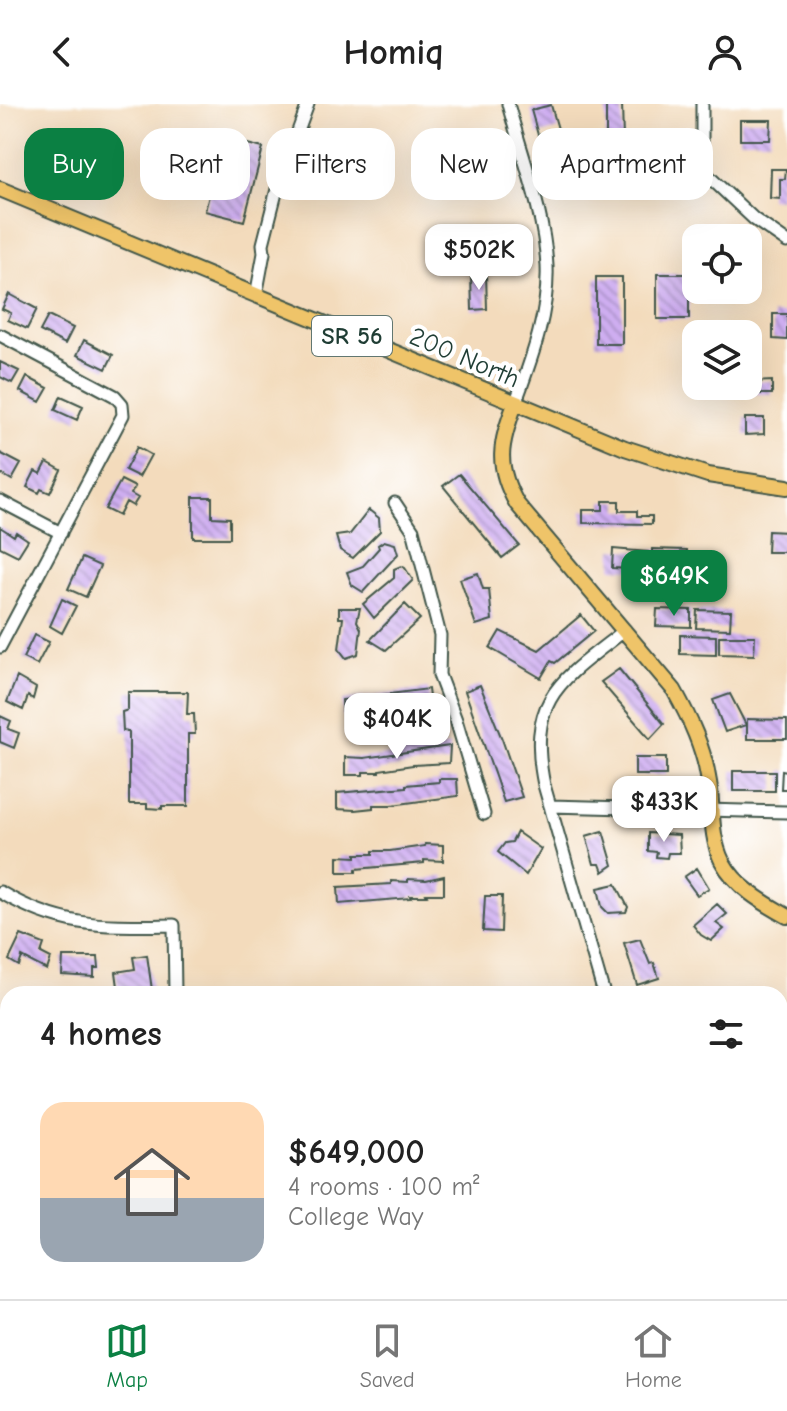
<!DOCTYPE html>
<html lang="en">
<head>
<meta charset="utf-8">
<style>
	body { margin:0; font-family:"Comic Neue",sans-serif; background:#f2f2f2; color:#222; height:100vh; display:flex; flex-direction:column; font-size:30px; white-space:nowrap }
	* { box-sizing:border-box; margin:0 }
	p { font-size:26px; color:#767676 }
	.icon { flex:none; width:44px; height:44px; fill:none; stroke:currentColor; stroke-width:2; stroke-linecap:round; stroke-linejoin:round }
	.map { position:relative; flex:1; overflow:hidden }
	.drawer { position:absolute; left:0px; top:882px; width:788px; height:314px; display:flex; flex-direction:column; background:#fff; border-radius:24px 24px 0 0; box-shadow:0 8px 32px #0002 }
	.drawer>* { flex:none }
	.hud { position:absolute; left:24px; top:24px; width:740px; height:72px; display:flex; gap:16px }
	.buttons { position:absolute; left:682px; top:120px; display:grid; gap:16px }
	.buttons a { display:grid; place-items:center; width:80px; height:80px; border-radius:16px; background:#fff; box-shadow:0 8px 32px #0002; font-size:40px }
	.price { position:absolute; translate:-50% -68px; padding:0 18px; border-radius:16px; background:#fff; color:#222; font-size:26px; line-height:52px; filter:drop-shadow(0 2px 4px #0008) }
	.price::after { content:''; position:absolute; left:50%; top:48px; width:24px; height:18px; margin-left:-12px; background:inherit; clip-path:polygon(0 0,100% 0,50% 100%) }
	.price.active { background:#0b8043; color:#fff }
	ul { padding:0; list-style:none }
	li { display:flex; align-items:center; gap:24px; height:200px; padding:0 40px }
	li+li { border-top:2px solid #e0e0e0 }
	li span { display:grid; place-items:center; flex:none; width:224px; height:160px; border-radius:24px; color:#555 }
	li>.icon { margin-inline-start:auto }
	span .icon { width:96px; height:96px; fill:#fffc; stroke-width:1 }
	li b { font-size:34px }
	h2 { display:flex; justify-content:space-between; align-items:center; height:96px; padding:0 40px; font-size:34px }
	.pill { padding:0 28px; border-radius:24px; background:#fff; box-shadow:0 8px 32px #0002; font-size:28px; line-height:72px }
	.pill.active { background:#0b8043; color:#fff }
	header { display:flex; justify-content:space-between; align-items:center; height:104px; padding:0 40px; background:#fff; font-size:36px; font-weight:800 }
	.tab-bar { display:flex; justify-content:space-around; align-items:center; height:112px; border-top:2px solid #e0e0e0; background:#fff; font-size:22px; color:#767676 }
	.tab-bar a { display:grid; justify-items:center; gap:4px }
	.tab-bar .active { color:#0b8043 }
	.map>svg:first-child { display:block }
	.building { fill:url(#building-back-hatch) }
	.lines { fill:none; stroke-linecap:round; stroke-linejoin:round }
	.minor-casing { stroke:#3f5548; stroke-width:15 }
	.major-casing { stroke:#3f5548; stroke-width:18 }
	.minor { stroke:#fff; stroke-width:11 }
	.major { stroke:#efc469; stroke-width:14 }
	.labels { text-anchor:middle; stroke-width:8; stroke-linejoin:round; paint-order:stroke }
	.shield { fill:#fff; stroke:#627771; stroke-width:2 }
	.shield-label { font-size:24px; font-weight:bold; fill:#1f3d34 }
	.street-label { font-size:26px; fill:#1f3d34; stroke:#fff }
</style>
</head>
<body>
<header><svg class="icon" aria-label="back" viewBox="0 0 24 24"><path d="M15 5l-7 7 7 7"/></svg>Homiq<svg class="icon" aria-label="person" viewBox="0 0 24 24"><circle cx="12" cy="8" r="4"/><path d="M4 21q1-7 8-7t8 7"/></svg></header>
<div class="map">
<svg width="787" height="1195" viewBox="0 0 787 1195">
	<defs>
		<pattern id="building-back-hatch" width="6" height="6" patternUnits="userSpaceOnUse" patternTransform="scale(2)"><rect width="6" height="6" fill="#cfaef1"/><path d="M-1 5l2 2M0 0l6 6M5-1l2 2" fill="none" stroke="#a78fc4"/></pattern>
	</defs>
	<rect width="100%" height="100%" fill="#fff"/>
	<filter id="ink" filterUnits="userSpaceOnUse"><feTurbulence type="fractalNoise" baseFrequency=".0125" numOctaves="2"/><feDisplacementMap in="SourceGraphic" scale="16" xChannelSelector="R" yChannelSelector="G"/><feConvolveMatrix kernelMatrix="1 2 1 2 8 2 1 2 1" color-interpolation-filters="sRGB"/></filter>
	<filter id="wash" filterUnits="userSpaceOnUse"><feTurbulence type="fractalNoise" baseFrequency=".006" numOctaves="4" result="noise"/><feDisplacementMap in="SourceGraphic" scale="32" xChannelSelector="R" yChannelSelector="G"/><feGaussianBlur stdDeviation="1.8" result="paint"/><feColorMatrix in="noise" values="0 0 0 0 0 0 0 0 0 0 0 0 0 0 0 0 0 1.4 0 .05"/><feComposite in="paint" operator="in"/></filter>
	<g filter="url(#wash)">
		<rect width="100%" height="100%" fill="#f3dbbc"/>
		<g id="blocks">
			<path class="building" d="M606 0H622L623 35H606Z
				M551 1 558 25 538 31 531 6Z
				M740 16H771L770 36H740Z
				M224 34 263 44 244 117 205 107Z
				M571 42H587V63L553 64V49H571Z
				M603 56H662V62H679V67H592V59H603Z
				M771 65H786L785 75H780V95L770 94Z
				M486 169 487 205 472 206 471 170Z
				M657 170H689V215H657Z
				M596 173H622V240H596Z
				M9 190 37 205 27 225 8 216 11 209 2 205Z
				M773 210H787V236L773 235Z
				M48 212 73 224 65 240 40 227Z
				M84 236 113 251 106 265 77 251Z
				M0 258 19 267 12 279 0 273Z
				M27 273 48 284 40 298 20 287Z
				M772 277V290H751V278Z
				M61 292 83 302 77 316 55 306Z
				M745 314H764V330L745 331Z
				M137 343 151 351 139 373 125 366Z
				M0 349 21 360 12 376 0 369Z
				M47 358 61 366 50 389 41 385 39 389 27 383 35 367 41 370Z
				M459 370 519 441 502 454 443 382Z
				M121 376 135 383 131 390 138 394 133 402 126 398 119 412 105 405Z
				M193 393H212V413L230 414V434H193Z
				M603 397H619V407H637V412H652V420L583 419V406H603Z
				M369 406 379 414 380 427 353 454 340 446 336 432 350 430Z
				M0 423 14 432 16 428 28 436 18 452 0 443Z
				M768 427 787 428V448H767Z
				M384 437 395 440 398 450 363 488 352 481 347 468 363 462 379 444 378 441Z
				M613 445 648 448 647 466 612 464Z
				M652 445 687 446V466L652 465Z
				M82 454 100 462 86 493 68 485Z
				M401 462 405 464 413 476 374 514 363 500 394 474V465Z
				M478 469 483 485H489L492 516 476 521 460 475Z
				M62 495 76 502 62 529 50 522Z
				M405 500 420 515 386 546 370 536Z
				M339 504H360L357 517 361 525 358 550 346 554 339 545 343 514H339Z
				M657 505 691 506V523L656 522Z
				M697 506 731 507 730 525 696 524Z
				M581 511 594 527 555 559 551 557 541 574 490 544 500 527 539 546Z
				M34 531 49 538 37 561 23 554Z
				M680 531 716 532V551L680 550Z
				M719 532H755L754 551 719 550Z
				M619 565 664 620 650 635 601 578Z
				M17 573 36 584 33 595 28 592 23 606 7 598Z
				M480 581 502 635 522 693 504 698 465 587Z
				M428 585 430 602 360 608 361 611 343 613 342 596Z
				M128 588H188L187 610H194L195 630H188V702H162V705L147 704V700H129V628L123 627 122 608 128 606Z
				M730 590 746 621 725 628 713 596Z
				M0 612 11 617 8 625 19 629 14 644 0 638Z
				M747 615 787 616V635H747Z
				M450 642 449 659 413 661 379 666V668H363V671H345V653L364 654Z
				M635 654H666V671H635Z
				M782 666 787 667V685H781Z
				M733 667H775V687H733Z
				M439 675H457L458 692 392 701H373V704L355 706 337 705V689L406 683V681L439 678Z
				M603 727 613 761 603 768 600 760H594L586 732Z
				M517 728 541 745 526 771 498 748 505 739 512 738Z
				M648 729 679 731 680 749H668L667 754 656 753 657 748 648 747Z
				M425 740 443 741V757L424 756V759L356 765V768H338V752L356 753V750H373V747H390L425 742Z
				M697 764 709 784 697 791 684 773Z
				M444 772V790H426L427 792H410L411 794 339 800 338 783 391 780V777L408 778V775L426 776Z
				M616 780 628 803 626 808 608 809 602 803 598 784Z
				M485 792H502L501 828 483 827Z
				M717 800 727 810 716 819 724 825 711 837 701 831 693 821Z
				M21 831 44 840 41 849 51 854 47 866 22 853 19 862 9 856Z
				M640 835 650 860 654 859 659 874 637 881 624 839Z
				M147 851 152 886 119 890 116 868 135 865 133 853Z
				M63 853H98L99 864H94V873L62 871Z
				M0 922H5V945H0Z
				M46 1188H63V1195H46Z
				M142 1188H156V1195H117L116 1192 142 1191Z
				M214 1188H235V1195H214Z
				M279 1188H299V1195H279Z
				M355 1188H378V1195H355Z
				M651 1188H674L677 1192 661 1195 654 1193Z"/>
		</g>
	</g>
	<g filter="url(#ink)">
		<use href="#blocks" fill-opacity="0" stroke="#3f5548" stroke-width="2"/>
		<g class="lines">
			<defs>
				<path id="minor" d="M508 0C522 52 544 108 547 162 549 210 531 256 515 300
					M702 0V66L754 115 787 138
					M256 192 264 149 263 140 277 85 308 0
					M0 231 115 292 122 300 123 311 0 543
					M0 397 61 429
					M395 399 413 426 440 531 439 571 456 616 484 710
					M550 702 787 708
					M0 788C63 825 104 822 174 821L175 890
					M604 890 544 681C526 593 562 576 625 526
					M0 966H8
					M177 1188V1195
					M323 1188V1195
					M566 1188V1195
					M705 1188V1195
					M15 1195V1188"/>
				<path id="major" d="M0 85 625 344 708 371 787 383
					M515 300C500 340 495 361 517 400L674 586C690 615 704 644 709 678 713 703 710 733 722 757 736 783 762 798 787 812"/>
			</defs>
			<use href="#minor" class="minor-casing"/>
			<use href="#major" class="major-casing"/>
			<use href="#minor" class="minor"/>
			<use href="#major" class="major"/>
		</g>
	</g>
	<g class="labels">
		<rect class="shield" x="312" y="212" width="80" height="40" rx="6"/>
		<g class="shield-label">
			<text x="352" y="240">SR 56</text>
		</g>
		<g class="street-label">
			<text transform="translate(465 253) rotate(23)" y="9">200 North</text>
		</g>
	</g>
</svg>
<div class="buttons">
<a><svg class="icon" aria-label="locate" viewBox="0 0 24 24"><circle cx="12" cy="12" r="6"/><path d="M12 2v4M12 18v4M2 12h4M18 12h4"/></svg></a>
<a><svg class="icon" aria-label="layers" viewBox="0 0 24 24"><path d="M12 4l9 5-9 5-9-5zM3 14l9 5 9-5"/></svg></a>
</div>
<b class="price" style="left:479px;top:188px">$502K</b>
<b class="price active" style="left:674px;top:514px">$649K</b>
<b class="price" style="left:397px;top:657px">$404K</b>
<b class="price" style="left:664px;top:740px">$433K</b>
<div class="hud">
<a class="pill active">Buy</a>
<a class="pill">Rent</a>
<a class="pill">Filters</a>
<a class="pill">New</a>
<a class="pill">Apartment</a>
</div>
<section class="drawer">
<h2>4 homes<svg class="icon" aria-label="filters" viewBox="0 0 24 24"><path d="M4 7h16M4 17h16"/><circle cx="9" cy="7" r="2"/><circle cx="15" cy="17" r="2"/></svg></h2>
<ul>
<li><span style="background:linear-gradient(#ffd9b3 60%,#9aa5b1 0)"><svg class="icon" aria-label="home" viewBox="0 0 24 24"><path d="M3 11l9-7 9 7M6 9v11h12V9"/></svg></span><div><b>$649,000</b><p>4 rooms · 100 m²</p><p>College Way</p></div></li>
</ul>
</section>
</div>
<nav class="tab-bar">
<a class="active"><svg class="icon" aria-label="map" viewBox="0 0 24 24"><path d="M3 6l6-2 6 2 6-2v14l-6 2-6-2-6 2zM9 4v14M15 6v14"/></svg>Map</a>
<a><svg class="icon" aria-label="saved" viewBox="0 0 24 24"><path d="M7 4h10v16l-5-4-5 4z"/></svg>Saved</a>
<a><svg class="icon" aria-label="home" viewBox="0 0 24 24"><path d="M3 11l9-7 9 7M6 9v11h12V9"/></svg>Home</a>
</nav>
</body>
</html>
